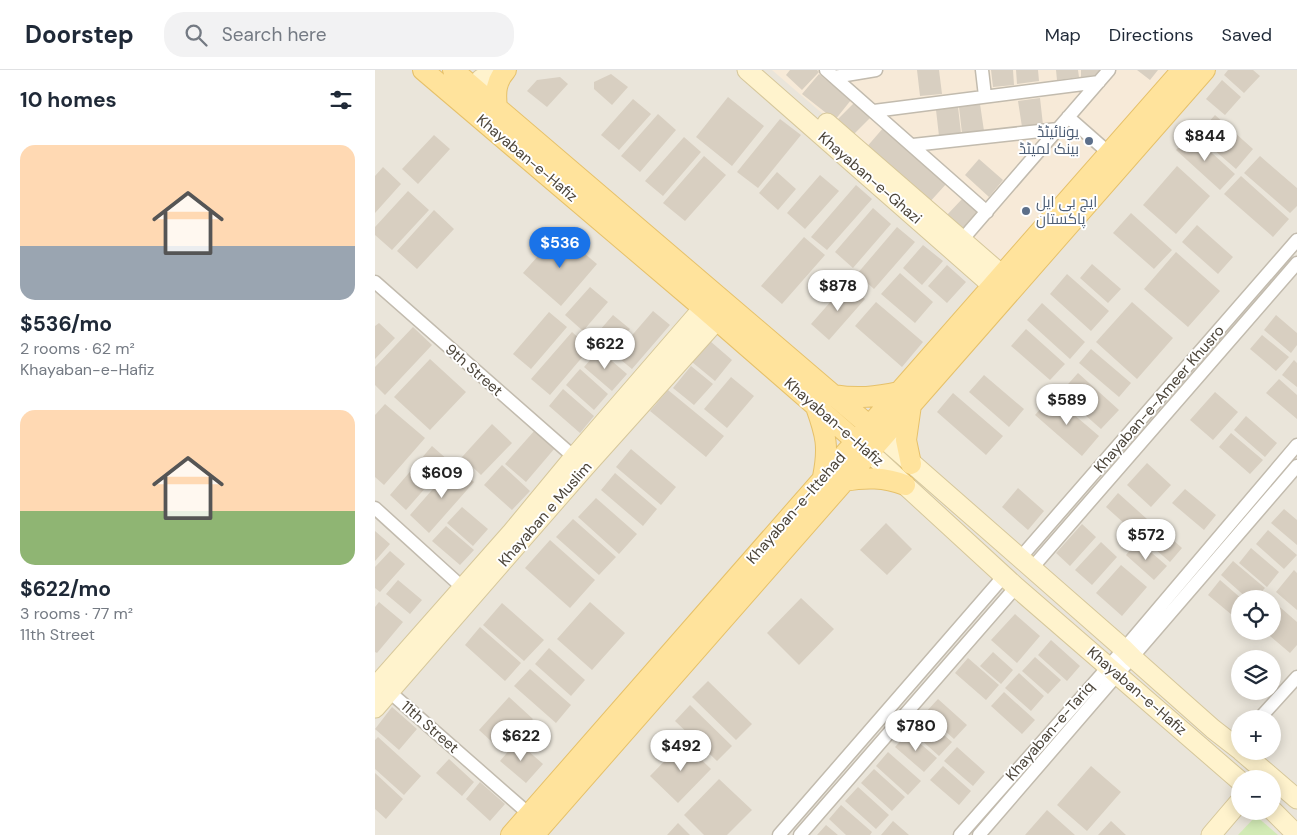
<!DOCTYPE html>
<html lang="en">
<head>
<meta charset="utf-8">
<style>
	body { margin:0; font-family:"DM Sans",Cairo,sans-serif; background:#f2f2f3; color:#1f2937; height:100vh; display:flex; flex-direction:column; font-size:19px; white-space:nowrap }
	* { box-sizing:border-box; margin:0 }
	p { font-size:16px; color:#747a83 }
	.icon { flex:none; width:28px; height:28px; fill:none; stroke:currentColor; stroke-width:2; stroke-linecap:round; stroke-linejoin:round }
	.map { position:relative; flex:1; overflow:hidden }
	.panel { display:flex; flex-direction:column; background:#fff; width:375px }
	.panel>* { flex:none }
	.buttons { position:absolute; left:856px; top:520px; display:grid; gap:10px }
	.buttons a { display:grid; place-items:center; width:50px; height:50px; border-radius:50%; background:#fff; box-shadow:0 2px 12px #0003; font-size:25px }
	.price { position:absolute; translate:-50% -42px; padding:0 11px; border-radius:18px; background:#fff; color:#222; font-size:16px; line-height:32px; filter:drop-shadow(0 1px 2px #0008) }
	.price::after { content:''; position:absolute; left:50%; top:30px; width:15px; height:11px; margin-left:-8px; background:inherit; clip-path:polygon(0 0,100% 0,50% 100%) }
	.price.current { background:#1a73e8; color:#fff }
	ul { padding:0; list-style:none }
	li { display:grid; align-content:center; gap:10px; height:265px; padding:0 20px }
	li span { display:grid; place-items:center; height:155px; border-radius:15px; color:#555 }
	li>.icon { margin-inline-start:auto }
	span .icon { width:90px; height:90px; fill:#fffc; stroke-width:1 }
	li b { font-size:21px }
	h2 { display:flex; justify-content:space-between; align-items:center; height:60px; padding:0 20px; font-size:21px }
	header { display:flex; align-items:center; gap:30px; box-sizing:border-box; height:70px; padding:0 25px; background:#fff; border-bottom:1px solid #e0e1e3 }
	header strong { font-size:24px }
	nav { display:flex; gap:28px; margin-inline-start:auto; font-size:18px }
	.search { width:350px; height:45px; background:#f2f2f3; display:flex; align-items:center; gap:12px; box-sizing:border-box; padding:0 18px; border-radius:20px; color:#747a83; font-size:19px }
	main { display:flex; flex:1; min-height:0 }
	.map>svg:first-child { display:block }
	.residential { fill:#eae5da; fill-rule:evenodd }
	.commercial { fill:#f7ead8 }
	.green { fill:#d2eab5 }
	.building { fill:#d8cfc1 }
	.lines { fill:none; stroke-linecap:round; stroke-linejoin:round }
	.street-casing { stroke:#c2bbae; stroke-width:15 }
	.secondary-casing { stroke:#d6c79b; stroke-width:21 }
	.primary-casing { stroke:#e6c16a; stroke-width:22 }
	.street { stroke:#fff; stroke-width:12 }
	.secondary { stroke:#fff3cd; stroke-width:19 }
	.primary { stroke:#ffe39c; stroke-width:20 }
	.service-dot { fill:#5c6f8a; stroke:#fff; stroke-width:2 }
	.labels { text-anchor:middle; stroke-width:4; stroke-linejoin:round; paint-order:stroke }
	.service-label { font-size:15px; fill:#4e5e75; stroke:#fff; text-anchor:end }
	.street-label { font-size:15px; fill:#4b4439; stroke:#fff }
</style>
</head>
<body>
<header>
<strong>Doorstep</strong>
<div class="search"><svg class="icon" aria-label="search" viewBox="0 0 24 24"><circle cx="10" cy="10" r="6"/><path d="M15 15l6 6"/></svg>Search here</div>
<nav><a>Map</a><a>Directions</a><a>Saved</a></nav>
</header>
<main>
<section class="panel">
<h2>10 homes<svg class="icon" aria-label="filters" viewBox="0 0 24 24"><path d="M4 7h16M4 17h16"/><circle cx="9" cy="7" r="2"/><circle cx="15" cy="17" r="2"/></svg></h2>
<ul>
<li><span style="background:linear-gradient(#ffd9b3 65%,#9aa5b1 0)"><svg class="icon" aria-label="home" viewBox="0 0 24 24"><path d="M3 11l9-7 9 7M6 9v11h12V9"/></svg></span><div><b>$536/mo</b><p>2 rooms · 62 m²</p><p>Khayaban-e-Hafiz</p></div></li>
<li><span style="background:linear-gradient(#ffd9b3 65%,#8fb573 0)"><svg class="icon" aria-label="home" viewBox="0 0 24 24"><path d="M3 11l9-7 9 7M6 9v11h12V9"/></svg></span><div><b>$622/mo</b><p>3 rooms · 77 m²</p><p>11th Street</p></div></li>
</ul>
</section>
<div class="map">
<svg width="922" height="765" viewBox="0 0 922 765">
	<rect width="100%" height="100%" fill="#f6f3ec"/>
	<path class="residential" d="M0 0H922V765H0ZM865 529H898V561H865ZM865 589H898V621H865ZM865 649H898V681H865ZM865 709H898V741H865Z"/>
	<path class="commercial" d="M397 0H795L625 197Z"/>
	<path class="green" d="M881 746 903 765H863Z"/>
	<path class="building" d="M415 0H442L444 2 427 20 411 5Z
		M542 0H564L567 24 545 26Z
		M616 0H638L639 15 618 17Z
		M641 0H663L664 11 642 14Z
		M681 0H703L704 7 682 10Z
		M706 0H728L722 5 706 7Z
		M762 0H783L775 10Z
		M853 0H878L885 6 869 23 849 5Z
		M236 4 253 17 237 35 219 19V12Z
		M444 4 476 30 460 50 427 24Z
		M185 7 193 14 172 37 152 21 162 10Z
		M847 10 866 27 850 45 831 29Z
		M353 27 389 56 357 96 321 67Z
		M665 28 668 55 647 57 643 31Z
		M258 29 276 44 244 80 226 65Z
		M479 33 495 48 477 66 462 50Z
		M605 34 609 61 587 63 584 37Z
		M583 37 586 63 564 66 561 40Z
		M283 44 301 60 265 102 246 86Z
		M840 45 878 79 861 99 822 65Z
		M405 49 426 65 383 118 362 102Z
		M509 57 572 113 553 134 490 79Z
		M816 64 860 104 845 120 801 80Z
		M59 65 75 79 43 114 27 99Z
		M309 67 326 82 288 126 270 111Z
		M329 86 351 105 310 151 288 133Z
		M885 86 922 118V136L915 143 869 103Z
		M604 89 628 110 614 127 590 105Z
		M802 96 835 126 801 164 768 135Z
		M8 97 26 114 0 143V106Z
		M402 102 421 119 403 140 384 123Z
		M445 105 464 121 430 159 412 143Z
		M866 106 914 149 898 167 849 124Z
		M481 115 497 129 452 180 436 167Z
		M33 121 54 140 17 180 0 165V157Z
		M588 128 604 143 587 161 571 146Z
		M498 138 516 154 478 198 460 182Z
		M59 140 79 159 42 199 22 181Z
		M756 143 797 180 779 199 738 163Z
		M822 155 858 187 843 204 807 172Z
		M522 157 540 172 499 219 482 204Z
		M184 162 222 194 186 236 148 203Z
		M429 167 450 185 407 234 386 216Z
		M548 175 568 191 547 215 528 198Z
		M801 182 845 221 813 257 769 219Z
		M717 194 746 219 733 233 705 208Z
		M572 195 591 212 572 233 553 216Z
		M525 203 558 232 540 253 506 224Z
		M692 204 734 241 716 261 675 224Z
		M472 213 490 229 454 270 436 254Z
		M215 217 233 232 208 261 190 245Z
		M501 232 548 272 527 297 480 256Z
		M757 232 798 268 762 309 721 272Z
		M667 233 710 272 695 289 652 250Z
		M278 241 295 255 257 299 240 285Z
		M174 242 192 257 156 299 138 284Z
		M238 245 255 259 234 282 218 268Z
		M901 245 922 263V275L916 283 889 260Z
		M4 253 20 268 0 289V256Z
		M38 257 57 275 10 325 0 315V297Z
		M651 259 690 294 675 310 636 276Z
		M197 262 215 278 175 325 156 309Z
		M887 265 914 287 901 301 875 279Z
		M335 271 357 290 340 311 317 292Z
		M716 279 756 313 744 327 704 293Z
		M224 280 252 304 237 321 209 297Z
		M55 289 91 322 55 360 19 327Z
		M919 290 922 293V317L907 305Z
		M316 296 338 314 319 335 298 318Z
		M205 299 233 324 219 340 191 315Z
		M703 303 744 340 726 359 685 323Z
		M609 305 649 339 634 357 594 322Z
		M356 307 379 326 352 358 329 339Z
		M904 309 922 325V349L891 323Z
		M188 319 219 346 205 363 174 336Z
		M293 320 349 366 331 387 275 341Z
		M840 322 863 342 838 370 815 350Z
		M578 323 628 366 611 385 562 342Z
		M677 326 724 366 707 386 660 345Z
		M10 334 50 368 9 415 0 407V345Z
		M871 346 902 373 890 387 859 360Z
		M117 354 137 373 106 405 87 387Z
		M160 360 180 378 151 412 130 394Z
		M856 363 888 390 875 404 844 377Z
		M57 376 74 391 31 440 15 425Z
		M256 379 301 417 286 435 241 397Z
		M772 393 796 415 776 437 752 415Z
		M79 395 99 412 54 463 35 445Z
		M127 395 155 421 137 440 109 415Z
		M240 403 282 439 268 456 226 420Z
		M643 418 669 441 653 460 627 437Z
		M810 419 841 445 829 460 797 433Z
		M743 423 772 449 760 463 731 437Z
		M221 428 262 464 244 484 203 447Z
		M87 437 113 459 98 476 72 453Z
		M909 439 922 450V475L896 453Z
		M198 449 241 487 224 505 181 467Z
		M511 453 537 479 512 505 485 480Z
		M779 453 807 478 795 492 766 467Z
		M707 454 721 467 695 496 681 483Z
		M71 456 99 480 85 495 57 471Z
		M893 460 922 485 909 499 881 474Z
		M0 461 15 474 0 491Z
		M175 470 220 510 195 538 150 498Z
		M763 471 792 496 779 510 751 485Z
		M726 472 742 487 717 515 700 500Z
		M876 478 904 502 892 517 864 493Z
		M15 481 30 494 5 522 0 518V497Z
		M858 491 890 518 880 529H873L846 505Z
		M746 495 772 517 747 546 721 523Z
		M919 500 922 503V540L901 522Z
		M23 510 47 530 35 544 11 524Z
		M845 510 867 529H865V549L863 550 833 525Z
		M426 528 459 559 424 595 392 563Z
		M898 531 922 552V575L915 583 889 561H898Z
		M4 532 28 552 2 583 0 582V537Z
		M215 532 250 563 217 600 182 569Z
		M127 533 169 570 149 591 108 555Z
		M640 544 665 566 642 593 616 570Z
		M105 557 146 593 130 611 90 575Z
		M676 570 705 596 692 611 663 585Z
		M174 578 210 610 196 626 160 594Z
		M618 582 638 600 626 614 605 596Z
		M660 587 686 610 673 624 647 601Z
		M593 588 624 615 611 630 580 603Z
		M155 599 196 635 181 653 139 616Z
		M644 603 669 626 656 641 630 618Z
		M333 611 377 654 361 670 317 627Z
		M629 622 660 650 647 664 616 636Z
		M134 627 158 649 128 682 104 660Z
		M563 629 592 655 579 669 550 643Z
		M315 635 357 676 342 691 300 651Z
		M17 637 42 659 24 680 0 659Z
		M546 645 577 672 564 686 534 659Z
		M533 663 562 688 549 702 520 677Z
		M3 667 46 706 29 725 0 699V670Z
		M142 671 168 694 151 713 125 691Z
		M308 672 336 699 303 733 275 706Z
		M582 677 610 702 598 716 569 691Z
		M513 682 546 711 533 725 501 696Z
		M74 689 99 712 87 726 61 703Z
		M568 696 596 721 584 735 555 710Z
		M716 696 746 722 712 761 682 735Z
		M499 699 530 727 517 741 486 713Z
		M0 703 28 729 11 749 0 739Z
		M344 709 377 740 352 765H329L309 745Z
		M105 712 130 734 115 751 91 729Z
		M483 717 514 745 501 759 470 731Z
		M466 735 497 762 495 765H471L454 749Z
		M672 740 700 765H650Z
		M518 751 534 765H506Z
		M736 751 751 765H723Z
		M303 753 315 765H292Z
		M451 755 463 765H442Z"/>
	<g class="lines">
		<defs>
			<path id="street" d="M451 0 612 142
				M607 0 610 26
				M459 7 501 0
				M499 41 724 12
				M693 47 734 83
				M538 75 683 59
				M586 171 734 0
				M0 212 199 387
				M0 438 87 517
				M645 488 922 170
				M657 498 922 193
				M9 617 154 744
				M884 649 922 607
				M404 765 629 506
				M425 765 641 517
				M585 765 749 579 922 375
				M604 765 922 396"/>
			<path id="secondary" d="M372 0 618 216
				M99 17 106 9 123 0
				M452 53 627 205
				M507 367 749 579 758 588 838 659 865 680
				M494 382 641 517 865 711
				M0 617 137 462 199 387 328 238
				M0 638 210 397 342 250
				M866 681 922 729
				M898 741 922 765
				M836 765 865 731"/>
			<path id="primary" d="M48 0 328 238 490 379
				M78 0 504 364
				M122 37C120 22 121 11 131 0
				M459 325C482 329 501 327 524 322
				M536 335 531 370 536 394
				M441 337C451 365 454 377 448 407
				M469 411C491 407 509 407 530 415
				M136 765 481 371 807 0
				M159 765 830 0"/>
		</defs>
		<use href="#street" class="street-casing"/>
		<use href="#secondary" class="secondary-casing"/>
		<use href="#primary" class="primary-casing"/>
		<use href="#street" class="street"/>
		<use href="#secondary" class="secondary"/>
		<use href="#primary" class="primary"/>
	</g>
	<g class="service-dot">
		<circle cx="714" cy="71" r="5"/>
		<circle cx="651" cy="141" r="5"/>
	</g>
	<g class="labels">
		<g class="service-label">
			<text x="704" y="67">یونائیٹڈ<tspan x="704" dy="17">بینک لمیٹڈ</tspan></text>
			<text x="661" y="137" text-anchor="start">ایچ بی ایل<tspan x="661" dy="17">پاکستان</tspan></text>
		</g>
		<g class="street-label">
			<text transform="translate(152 88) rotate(40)" y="5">Khayaban-e-Hafiz</text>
			<text transform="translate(495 108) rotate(41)" y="5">Khayaban-e-Ghazi</text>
			<text transform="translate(99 300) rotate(41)" y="5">9th Street</text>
			<text transform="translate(784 329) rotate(-49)" y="5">Khayaban-e-Ameer Khusro</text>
			<text transform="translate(459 352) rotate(41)" y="5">Khayaban-e-Hafiz</text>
			<text transform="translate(421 438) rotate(-49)" y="5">Khayaban-e-Ittehad</text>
			<text transform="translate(170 444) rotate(-49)" y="5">Khayaban e Muslim</text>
			<text transform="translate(762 621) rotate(41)" y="5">Khayaban-e-Hafiz</text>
			<text transform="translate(55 657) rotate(41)" y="5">11th Street</text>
			<text transform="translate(675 661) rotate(-49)" y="5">Khayaban-e-Tariq</text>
		</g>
	</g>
</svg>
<div class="buttons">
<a><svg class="icon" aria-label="locate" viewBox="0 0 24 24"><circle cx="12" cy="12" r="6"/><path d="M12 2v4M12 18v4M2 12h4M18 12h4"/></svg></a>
<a><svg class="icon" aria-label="layers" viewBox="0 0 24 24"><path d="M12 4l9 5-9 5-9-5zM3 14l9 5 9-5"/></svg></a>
<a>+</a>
<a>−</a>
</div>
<b class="price" style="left:830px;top:92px">$844</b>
<b class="price current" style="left:185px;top:199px">$536</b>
<b class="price" style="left:463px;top:242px">$878</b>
<b class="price" style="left:230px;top:300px">$622</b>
<b class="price" style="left:692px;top:356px">$589</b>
<b class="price" style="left:67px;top:429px">$609</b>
<b class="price" style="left:771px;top:491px">$572</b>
<b class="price" style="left:541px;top:682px">$780</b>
<b class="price" style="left:146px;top:692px">$622</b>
<b class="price" style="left:306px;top:702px">$492</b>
</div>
</main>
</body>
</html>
